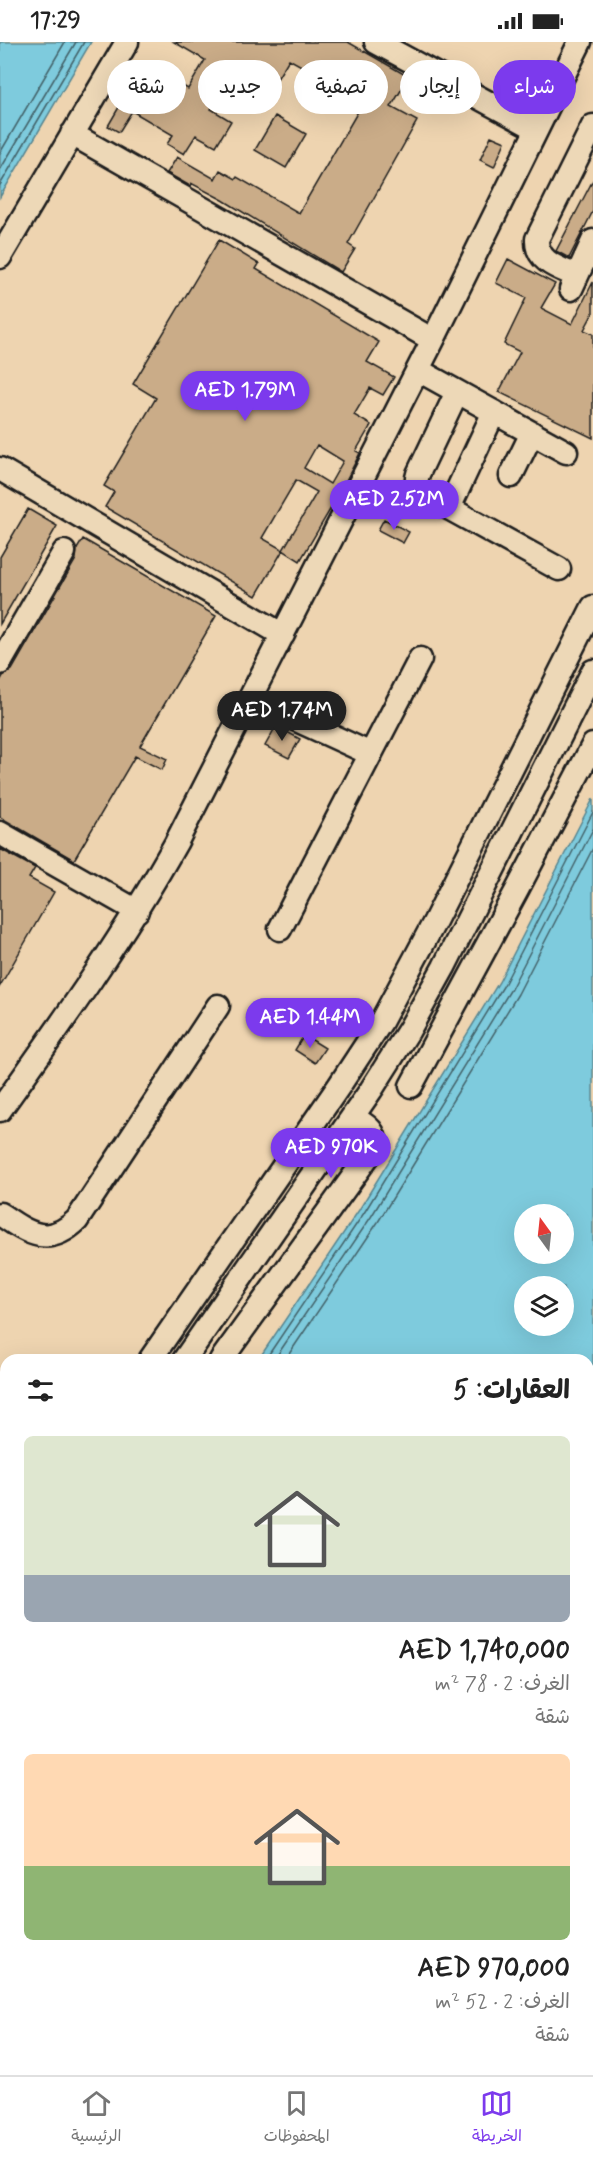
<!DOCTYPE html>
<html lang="ar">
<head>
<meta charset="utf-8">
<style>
	body { margin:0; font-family:Mynerve,"Playpen Sans Arabic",sans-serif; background:#f6f6f6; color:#222; direction:rtl; height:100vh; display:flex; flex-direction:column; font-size:22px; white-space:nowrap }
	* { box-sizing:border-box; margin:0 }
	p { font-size:20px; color:#767676 }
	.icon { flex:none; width:33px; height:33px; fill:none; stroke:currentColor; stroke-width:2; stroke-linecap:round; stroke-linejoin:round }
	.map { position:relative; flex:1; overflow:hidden; direction:ltr }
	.details { position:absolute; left:0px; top:1312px; width:594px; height:722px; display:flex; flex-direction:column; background:#fff; border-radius:18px 18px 0 0; box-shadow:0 6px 24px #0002; direction:rtl }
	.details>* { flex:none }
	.hud { position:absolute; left:18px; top:18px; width:558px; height:54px; direction:rtl; display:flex; gap:12px }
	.needle { width:39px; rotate:345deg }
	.tools { position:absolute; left:514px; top:1162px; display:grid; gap:12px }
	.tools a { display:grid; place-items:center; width:60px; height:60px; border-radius:50%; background:#fff; box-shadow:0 6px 24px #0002; font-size:30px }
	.price { position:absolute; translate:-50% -51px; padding:0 14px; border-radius:21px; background:#7c3aed; color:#fff; font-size:20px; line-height:39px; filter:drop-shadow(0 2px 3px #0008) }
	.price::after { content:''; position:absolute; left:50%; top:36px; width:18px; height:14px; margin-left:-9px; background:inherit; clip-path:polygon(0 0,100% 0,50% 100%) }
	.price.selected { background:#222; color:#fff }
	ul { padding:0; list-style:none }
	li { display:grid; align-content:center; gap:12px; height:318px; padding:0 24px }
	li span { display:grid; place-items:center; height:186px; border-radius:9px; color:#555 }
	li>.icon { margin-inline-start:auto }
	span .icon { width:108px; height:108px; fill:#fffc; stroke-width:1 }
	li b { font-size:26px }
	h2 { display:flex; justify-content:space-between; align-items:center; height:72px; padding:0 24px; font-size:26px }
	.tag { padding:0 21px; border-radius:27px; background:#fff; box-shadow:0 6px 24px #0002; font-size:21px; line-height:54px }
	.tag.selected { background:#7c3aed; color:#fff }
	.status { display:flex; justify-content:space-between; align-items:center; height:42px; padding:0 30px; background:#fff; direction:ltr }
	.status svg { height:16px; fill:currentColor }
	.dock { display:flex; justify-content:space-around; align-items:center; height:84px; border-top:2px solid #e0e0e0; background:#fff; font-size:16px; color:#767676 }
	.dock a { display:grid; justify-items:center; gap:3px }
	.dock .selected { color:#7c3aed }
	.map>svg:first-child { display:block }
	.water { fill:#7ecbdd; stroke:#578590; stroke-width:1.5; fill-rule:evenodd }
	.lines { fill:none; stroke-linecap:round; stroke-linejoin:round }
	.shore { stroke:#436269; stroke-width:1.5 }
	.building { fill:#caac88; stroke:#1c1c1c; stroke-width:1.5; fill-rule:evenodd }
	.minor-casing { stroke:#1c1c1c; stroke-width:27 }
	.major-casing { stroke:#1c1c1c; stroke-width:33 }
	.path { stroke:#1c1c1c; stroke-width:3; stroke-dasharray:6 4.5; stroke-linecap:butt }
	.minor { stroke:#edd8b7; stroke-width:22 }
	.major { stroke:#fbdf96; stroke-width:28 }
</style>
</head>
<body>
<div class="status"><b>17:29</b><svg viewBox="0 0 49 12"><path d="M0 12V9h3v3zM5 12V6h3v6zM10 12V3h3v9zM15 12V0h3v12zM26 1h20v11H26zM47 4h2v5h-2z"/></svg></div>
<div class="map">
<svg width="593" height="2033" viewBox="0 0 593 2033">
	<rect width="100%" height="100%" fill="#eed4b0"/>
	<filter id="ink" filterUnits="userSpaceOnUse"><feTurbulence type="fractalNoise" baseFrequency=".0167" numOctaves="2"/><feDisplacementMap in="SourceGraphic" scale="12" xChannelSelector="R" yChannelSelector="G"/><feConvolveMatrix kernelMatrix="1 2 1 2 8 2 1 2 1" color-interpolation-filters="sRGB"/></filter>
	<g filter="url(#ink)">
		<path class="water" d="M0 0H91L0 155Z
			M593 757V1795L588 1802V1318H258L359 1168 499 940ZM525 1173H564V1212H525ZM525 1245H564V1284H525Z
			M6 1679V2028H437L434 2033H0V1687Z"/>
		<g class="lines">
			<path class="shore" d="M0 111 65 0
				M0 128 76 0
				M0 143 84 0
				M265 1318 364 1171 504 943 593 770
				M274 1318 371 1175 511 947 593 787
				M285 1318 378 1180 518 952 593 806"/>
		</g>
		<path class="building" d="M174 0H348L409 35 391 65 417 79 348 202 355 207 341 230 223 158 191 141 190 144 167 131 177 115 215 137 220 128 236 137 237 135 299 171 364 59 289 17 274 42 264 36 257 48 253 45 246 56 225 44 211 67 231 79 216 104 196 93 184 112 167 102 173 93 132 69 119 90 108 84 144 22 188 47 205 18Z
			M275 74 306 92 286 126 255 108Z
			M491 94 505 100 494 125 480 118Z
			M593 138V169L569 216 556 209Z
			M219 198 259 222 256 227 379 300 367 320 394 335 383 353 370 346 354 373 371 383 356 409 360 411 338 454 300 519 283 508 256 554 105 465 114 450 104 444 156 356 133 342ZM317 403 343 419 330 442 304 426ZM296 438 317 450 283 508 262 496Z
			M508 217 555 242 541 266 572 282 593 240V271L584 288 593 292V396L499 350 520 310 504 302 526 256 496 241Z
			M28 467 57 484 0 582V515Z
			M384 477 409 490 403 501 378 488Z
			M83 497 216 574 140 704 167 717 162 728 135 714 74 818 0 775V639L3 634 12 628 76 517 77 507Z
			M276 684 300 697 289 716 265 704Z
			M0 807 35 826 29 836 54 850 0 944Z
			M304 993 325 1006 315 1021 295 1008Z"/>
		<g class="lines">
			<defs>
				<path id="minor" d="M376 0 537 87
					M72 92 433 298
					M0 215 127 0
					M577 234C559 226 536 220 537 197L593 84
					M571 247 593 199
					M418 328 566 410
					M457 350 418 432C415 441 417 448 425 453L559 527
					M0 427 283 593
					M511 434 532 391
					M449 466 494 370
					M0 621 64 510
					M251 657 371 712
					M0 791 137 869
					M280 887 420 617
					M411 1044 517 848 593 703
					M0 1068C62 981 124 894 176 801L433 298 580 0
					M0 1172C28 1191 48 1206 77 1178L218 964
					M150 1318 339 1044 381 980 435 879 593 565
					M184 1318 371 1048 409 988 444 925 593 629
					M221 1318 374 1106C378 1089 366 1083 353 1075
					M0 1532 6 1523
					M0 1584 6 1576
					M0 1626 6 1617"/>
				<path id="major" d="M588 1885 593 1878
					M588 1919 593 1911
					M484 2033 488 2028
					M510 2033 513 2028"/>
			</defs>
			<use href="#minor" class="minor-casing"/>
			<use href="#major" class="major-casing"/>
			<path class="path" d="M588 1824 593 1817
				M588 1959 593 1952
				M588 1977 593 1970
				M588 1990 593 1994
				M442 2033 445 2028"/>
			<use href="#minor" class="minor"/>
			<use href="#major" class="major"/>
		</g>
	</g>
</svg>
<div class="tools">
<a><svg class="needle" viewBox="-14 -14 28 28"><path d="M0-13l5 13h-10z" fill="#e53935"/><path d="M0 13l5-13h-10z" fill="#767676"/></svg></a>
<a><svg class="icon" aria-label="layers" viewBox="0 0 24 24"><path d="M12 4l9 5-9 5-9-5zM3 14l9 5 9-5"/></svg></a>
</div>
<b class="price" style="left:245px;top:380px">AED 1.79M</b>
<b class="price" style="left:394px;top:489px">AED 2.52M</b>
<b class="price selected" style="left:282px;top:700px">AED 1.74M</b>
<b class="price" style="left:310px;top:1007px">AED 1.44M</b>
<b class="price" style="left:331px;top:1137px">AED 970K</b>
<div class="hud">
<a class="tag selected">شراء</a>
<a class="tag">إيجار</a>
<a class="tag">تصفية</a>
<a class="tag">جديد</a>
<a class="tag">شقة</a>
</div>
<section class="details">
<h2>العقارات: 5<svg class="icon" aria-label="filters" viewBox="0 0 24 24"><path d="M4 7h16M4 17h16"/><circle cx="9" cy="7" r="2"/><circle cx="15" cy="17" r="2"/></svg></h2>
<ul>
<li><span style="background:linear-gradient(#dfe7d0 75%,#9aa5b1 0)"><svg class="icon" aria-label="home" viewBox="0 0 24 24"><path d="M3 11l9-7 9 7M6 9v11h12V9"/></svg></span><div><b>AED 1,740,000</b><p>الغرف: 2 · 78 m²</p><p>شقة</p></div></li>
<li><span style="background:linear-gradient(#ffd9b3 60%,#8fb573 0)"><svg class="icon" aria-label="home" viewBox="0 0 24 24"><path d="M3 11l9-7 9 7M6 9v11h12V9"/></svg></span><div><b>AED 970,000</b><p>الغرف: 2 · 52 m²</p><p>شقة</p></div></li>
</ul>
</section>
</div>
<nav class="dock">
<a class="selected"><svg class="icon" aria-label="map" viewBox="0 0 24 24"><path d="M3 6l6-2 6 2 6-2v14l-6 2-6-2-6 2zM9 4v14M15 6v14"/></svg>الخريطة</a>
<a><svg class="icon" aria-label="saved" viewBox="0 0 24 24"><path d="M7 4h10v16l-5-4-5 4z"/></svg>المحفوظات</a>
<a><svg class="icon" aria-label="home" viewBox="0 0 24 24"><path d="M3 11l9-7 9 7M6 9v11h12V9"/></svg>الرئيسية</a>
</nav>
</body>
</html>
